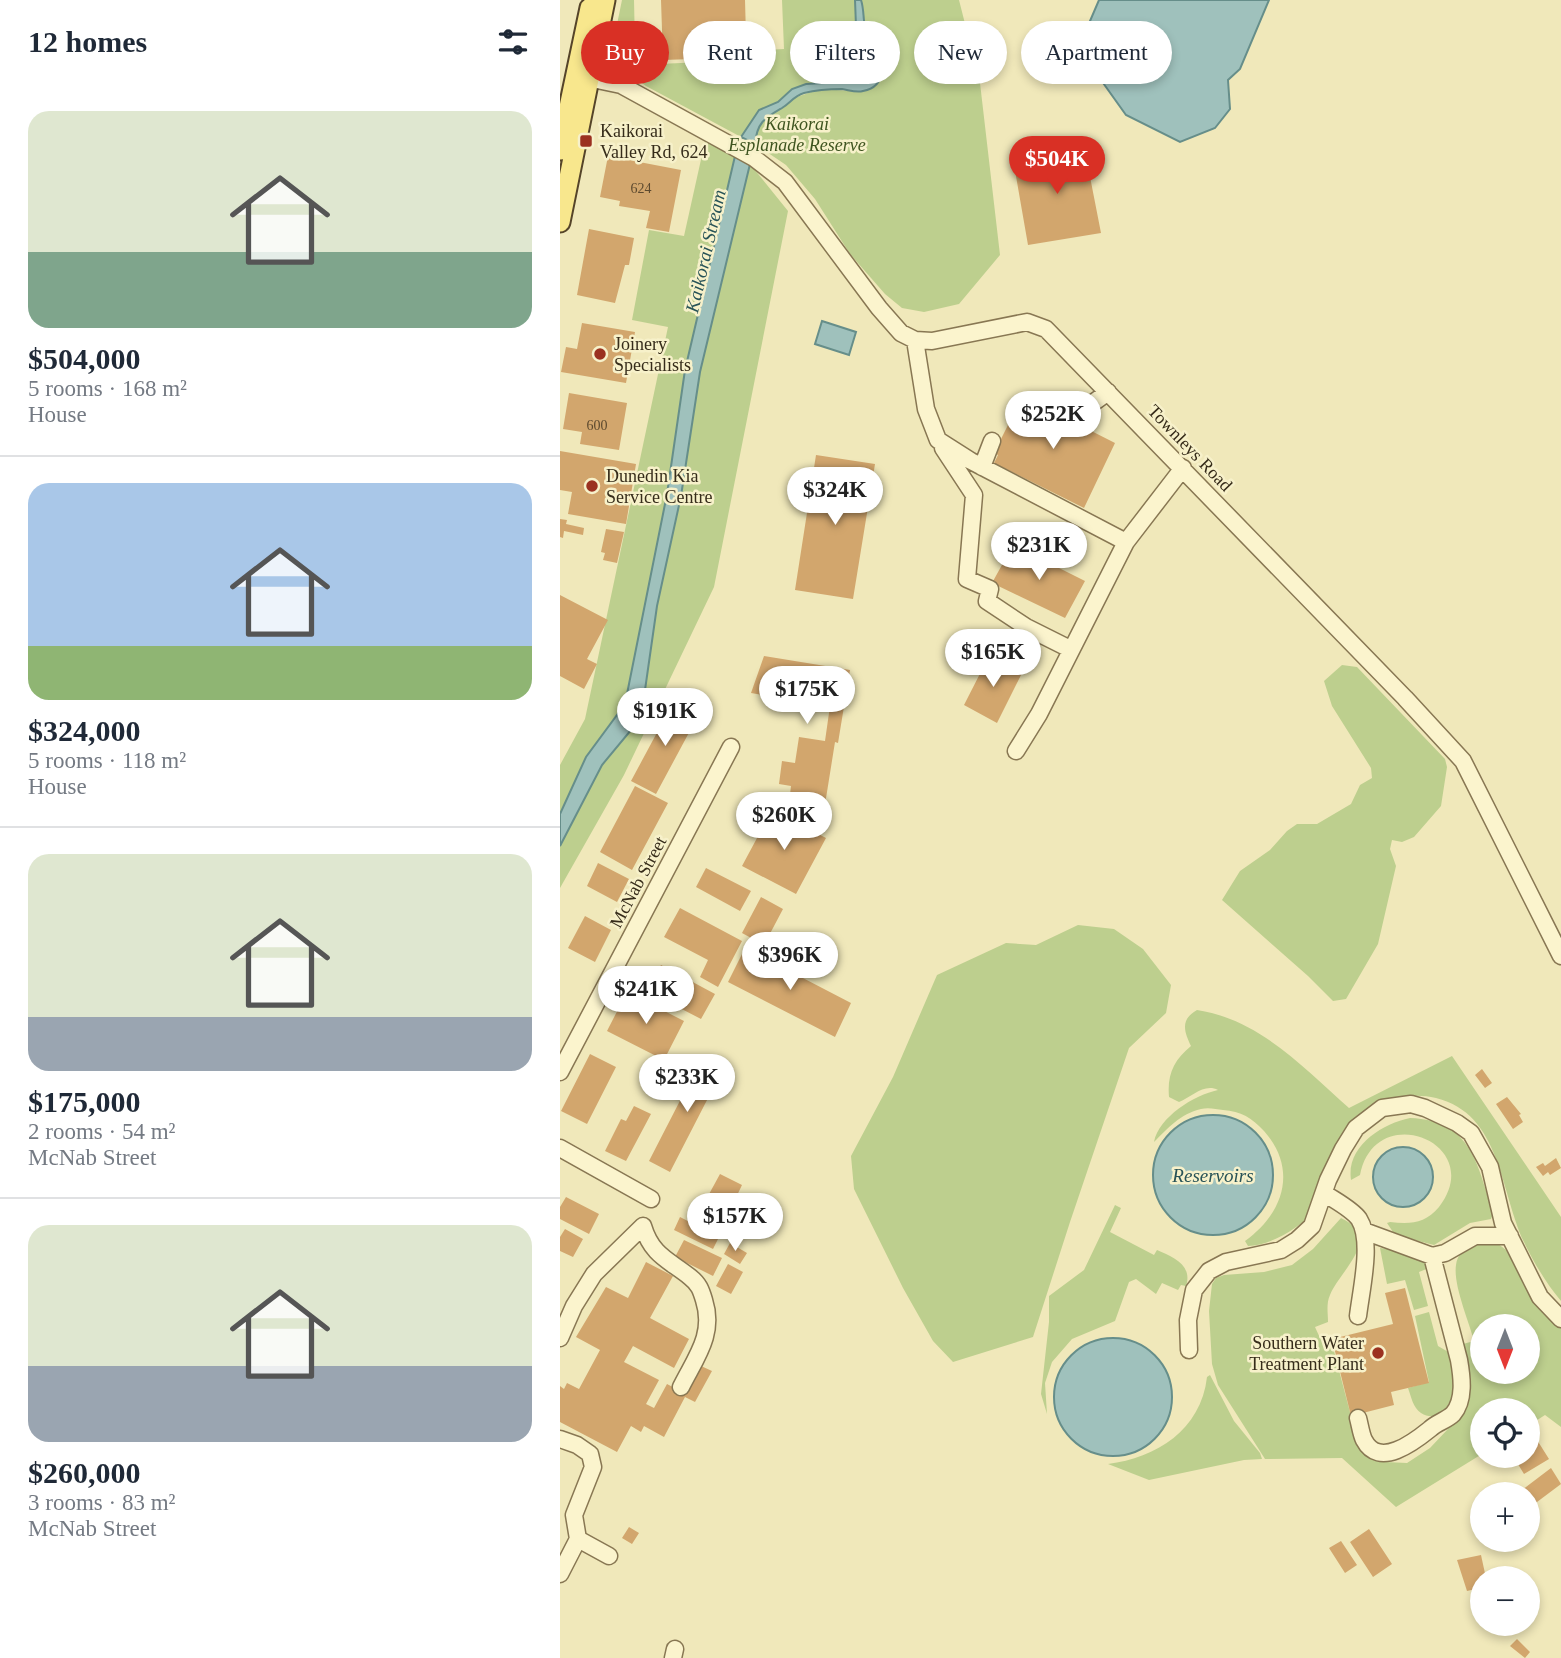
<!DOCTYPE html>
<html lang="en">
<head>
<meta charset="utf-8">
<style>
	body { margin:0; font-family:"Times New Roman",serif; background:#f6f6f7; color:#1f2937; height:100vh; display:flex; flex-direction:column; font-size:26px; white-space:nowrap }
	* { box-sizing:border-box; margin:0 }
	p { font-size:23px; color:#747a83 }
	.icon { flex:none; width:38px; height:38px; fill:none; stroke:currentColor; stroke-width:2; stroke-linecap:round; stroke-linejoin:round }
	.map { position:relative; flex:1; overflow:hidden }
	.side { display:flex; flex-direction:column; background:#fff; width:560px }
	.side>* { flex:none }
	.top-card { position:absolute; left:21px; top:21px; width:665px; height:63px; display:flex; gap:14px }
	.needle { width:46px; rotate:180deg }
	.tools { position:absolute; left:910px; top:1314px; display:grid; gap:14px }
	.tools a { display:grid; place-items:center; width:70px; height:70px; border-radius:50%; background:#fff; box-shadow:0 4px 10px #0003; font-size:35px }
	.price { position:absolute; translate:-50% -60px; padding:0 16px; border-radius:24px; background:#fff; color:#222; font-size:23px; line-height:46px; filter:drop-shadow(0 2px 4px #0008) }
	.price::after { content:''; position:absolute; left:50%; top:42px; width:21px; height:16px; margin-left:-10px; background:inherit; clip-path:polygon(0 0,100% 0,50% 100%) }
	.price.current { background:#d93025; color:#fff }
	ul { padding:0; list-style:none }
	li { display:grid; align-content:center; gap:14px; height:371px; padding:0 28px }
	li+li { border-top:2px solid #e0e1e3 }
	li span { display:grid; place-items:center; height:217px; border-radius:21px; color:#555 }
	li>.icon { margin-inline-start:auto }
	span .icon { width:126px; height:126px; fill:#fffc; stroke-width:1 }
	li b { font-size:30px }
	h2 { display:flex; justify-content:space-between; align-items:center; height:84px; padding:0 28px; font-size:30px }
	.chip { padding:0 24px; border-radius:32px; background:#fff; box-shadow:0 4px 10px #0003; font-size:24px; line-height:63px }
	.chip.current { background:#d93025; color:#fff }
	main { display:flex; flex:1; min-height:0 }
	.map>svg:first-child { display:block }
	.green { fill:#bdcf8e; fill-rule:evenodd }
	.water { fill:#9fc1bc; stroke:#668e8a; stroke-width:2 }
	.building { fill:#d2a66d }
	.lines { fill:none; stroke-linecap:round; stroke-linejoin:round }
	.minor-casing { stroke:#887753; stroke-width:19 }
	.major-casing { stroke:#554429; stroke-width:23 }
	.minor { stroke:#fbf4cd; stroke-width:16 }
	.major { stroke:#f8e78d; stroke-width:19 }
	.poi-dot { fill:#9b3120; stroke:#f7f1ca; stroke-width:2.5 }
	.labels { text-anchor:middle; stroke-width:5; stroke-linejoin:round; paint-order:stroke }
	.number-label { font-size:14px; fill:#5d4a2f }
	.park-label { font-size:18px; font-style:italic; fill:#3e541f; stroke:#f7f1ca }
	.poi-label { font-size:18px; fill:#362c1a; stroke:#f7f1ca; text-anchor:start }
	.street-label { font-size:18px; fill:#362c1a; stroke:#f7f1ca }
	.water-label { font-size:19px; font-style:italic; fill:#285357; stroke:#f7f1ca }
</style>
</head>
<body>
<main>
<section class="side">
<h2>12 homes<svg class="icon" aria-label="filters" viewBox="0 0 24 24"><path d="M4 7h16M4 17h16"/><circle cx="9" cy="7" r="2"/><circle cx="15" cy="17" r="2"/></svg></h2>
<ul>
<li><span style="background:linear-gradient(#dfe7d0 65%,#7fa58c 0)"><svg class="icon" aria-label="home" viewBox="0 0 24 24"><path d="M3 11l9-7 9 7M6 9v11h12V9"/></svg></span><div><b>$504,000</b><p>5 rooms · 168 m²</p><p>House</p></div></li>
<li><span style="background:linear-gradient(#a9c7e8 75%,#8fb573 0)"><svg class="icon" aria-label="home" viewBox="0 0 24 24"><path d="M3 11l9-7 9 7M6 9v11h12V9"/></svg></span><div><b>$324,000</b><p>5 rooms · 118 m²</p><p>House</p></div></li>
<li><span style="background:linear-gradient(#dfe7d0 75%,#9aa5b1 0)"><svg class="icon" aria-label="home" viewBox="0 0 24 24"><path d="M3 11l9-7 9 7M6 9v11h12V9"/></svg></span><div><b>$175,000</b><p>2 rooms · 54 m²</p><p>McNab Street</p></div></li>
<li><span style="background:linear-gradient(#dfe7d0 65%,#9aa5b1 0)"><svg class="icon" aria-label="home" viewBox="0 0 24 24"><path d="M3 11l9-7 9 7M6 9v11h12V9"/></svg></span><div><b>$260,000</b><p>3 rooms · 83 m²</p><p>McNab Street</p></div></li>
</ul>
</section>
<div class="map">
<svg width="1001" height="1658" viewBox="0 0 1001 1658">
	<rect width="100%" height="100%" fill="#f0e8ba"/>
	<path class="green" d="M62 0H74L75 46 53 44Z
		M222 0H295L297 26 302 40 309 75 306 78 284 82 246 84 232 89 218 102 199 110 181 137 86 86 55 64 52 59V47L76 49V61H98L99 64 165 61V64L184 63 188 51 224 49Z
		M301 0H399L420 83 440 255 399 304 364 312 342 308 325 294 290 254 255 199 226 165 195 144 196 129 208 115 220 109 234 98 260 89 293 91 321 73 316 52 306 29Z
		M146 137 175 156 125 370 107 494 65 704 26 757 0 814V765L25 719 108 327 72 320 89 230 124 236Z
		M190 164 228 211 154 587 64 775 0 888V846L42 765 81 718 97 606 121 496 140 372Z
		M782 665 797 667 885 759 887 767 881 806 854 837 842 842 832 840 830 849 836 866 818 944 786 999 773 1001 748 976 662 900 680 871 710 850 727 831 737 824H757L791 804 800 785 812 778 811 768 772 706 764 681Z
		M518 925 554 929 583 949 611 985 606 1013 569 1048 510 1222 473 1337 393 1362 373 1341 343 1288 294 1189 291 1156 333 1077 377 975 446 943 476 945Z
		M637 1010C699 1019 744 1068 789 1108L892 1056 1001 1217V1301C986 1283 974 1263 964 1242 940 1191 941 1114 876 1098 853 1093 834 1097 813 1107L755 1212C739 1227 711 1246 688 1246L685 1241C724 1213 738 1169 704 1131 692 1118 681 1111 663 1110 656 1109 648 1107 641 1109 620 1114 608 1128 594 1142 599 1117 634 1095 658 1090 644 1083 632 1097 619 1102L609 1097C607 1074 614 1060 631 1046 625 1033 619 1020 637 1010Z
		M850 1118C912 1120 918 1166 933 1214L931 1219 910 1223 874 1245 835 1235 827 1223 830 1222C850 1224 865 1224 879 1207 928 1143 815 1098 800 1175L791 1180C786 1146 822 1124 850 1118Z
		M555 1205 561 1208 550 1232 594 1255 597 1250C613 1257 633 1265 626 1286L621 1285 618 1290 602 1283 596 1294 576 1279 569 1282 555 1321 512 1339 492 1362 485 1383 487 1414 481 1394 489 1322V1296L524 1270Z
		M781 1218C824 1238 780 1270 770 1295 766 1303 768 1314 768 1322L755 1327 760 1338 770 1336 791 1416 811 1452 826 1462 847 1463 870 1448 887 1430 908 1400 911 1381 903 1344 914 1341C909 1321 893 1285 896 1265 897 1255 904 1249 912 1243H937L946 1250 976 1301 1001 1328V1427L985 1415 968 1426V1410H922V1454L836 1507 782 1458 705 1459 658 1385 652 1364 649 1311 652 1284 656 1278 664 1275 704 1272 732 1265 753 1249ZM922 1326H968V1372H922Z
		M820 1248C838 1251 859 1252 869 1268L859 1272 868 1306 854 1310 845 1280 827 1284Z
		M869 1312 878 1346 890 1353C892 1360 895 1368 896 1375 898 1391 884 1427 861 1413 853 1408 851 1396 848 1388L869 1382 855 1316Z
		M650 1375 674 1421 700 1453 702 1459 684 1460 589 1480 548 1464C596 1458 641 1430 647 1377Z"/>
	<path class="water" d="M295 0H301C304 9 303 18 305 27 309 44 339 84 303 91 296 93 289 90 282 89 269 89 256 90 244 93 234 96 230 103 222 108 205 118 197 122 195 144L181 137 199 110 218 102 232 89 246 84 284 82 306 78 308 76 302 40 296 26Z
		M539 0H709L680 69 668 80 670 109 655 128 620 142 566 115 541 80 521 42Z
		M175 156 190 164 140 372 121 496 97 606 81 718 42 765 0 846V814L26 757 65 704 107 494 125 370Z
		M262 321 296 332 289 355 255 344Z
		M593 1175a60 60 0 1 1 120 0a60 60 0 1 1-120 0Z
		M813 1177a30 30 0 1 1 60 0a30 30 0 1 1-60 0Z
		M494 1397a59 59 0 1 1 118 0a59 59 0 1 1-118 0Z"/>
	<path class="building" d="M101 0H185L186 36 161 37 162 58 103 60Z
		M524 146 541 233 468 245 453 159Z
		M48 156 121 170 109 232 86 228 90 211 59 206 60 201 40 197Z
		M29 229 74 238 69 265H65L55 303 17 295Z
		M22 323 75 332 66 383 1 372 6 347 17 349Z
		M9 393 67 403 59 450 20 444 22 432 3 429Z
		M464 393 487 405 486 408 555 443 524 508 434 463 438 455 434 453Z
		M0 451 76 464 66 524 8 514 12 492 0 490Z
		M256 455 315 464 293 599 235 590Z
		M0 519 7 520 6 524 24 528 23 535 4 531 3 538 0 537Z
		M46 529 64 532 57 563 43 560 45 553 41 552Z
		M453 545 525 581 505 618 432 583Z
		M0 595 48 620 27 659 37 664 24 689 0 676Z
		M204 656 290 670 278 743 275 742 263 817 228 811 231 786 219 784 222 761 235 763 239 737 265 741 270 706 191 693Z
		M429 656 462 673 437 723 404 705Z
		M114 701 139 714 96 794 71 781Z
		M75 786 108 803 72 870 40 852Z
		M212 810 266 838 236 894 182 866Z
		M38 863 69 879 57 902 27 886Z
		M146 868 191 891 180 911 136 887Z
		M201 897 223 909 204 945 182 933Z
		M120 908 182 941 158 987 140 977 148 960 104 937Z
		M25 916 51 930 35 962 8 948Z
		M185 948 291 1003 275 1037 168 982Z
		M101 965 155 994 141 1019 87 991Z
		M67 992 124 1021 104 1060 47 1031Z
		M30 1054 56 1067 27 1124 1 1111Z
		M143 1056 164 1067 110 1172 89 1161Z
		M922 1069 932 1083 925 1088 915 1075Z
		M947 1097 961 1114 959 1115 963 1122 953 1129 936 1104Z
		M74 1106 91 1114 66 1161 45 1151 61 1119 66 1121Z
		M996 1158 1001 1168 990 1175 988 1172 983 1176 976 1167 983 1163 985 1166Z
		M160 1174 182 1185 171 1208 148 1196Z
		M6 1197 39 1214 29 1234 0 1219V1207Z
		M120 1217 159 1237 153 1249 114 1230Z
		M5 1229 23 1239 13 1257 0 1251V1237Z
		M124 1240 162 1258 153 1276 115 1257Z
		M170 1243 187 1253 180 1264 164 1254Z
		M86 1262 113 1276 90 1318 129 1339 114 1368 73 1346 64 1362 99 1380 86 1404 94 1408 107 1384 126 1394 141 1366 152 1371 135 1402 125 1397 104 1437 84 1426 81 1432 71 1426 57 1452 0 1422V1386L4 1389 7 1383 19 1389 40 1350 16 1337 46 1287 68 1298Z
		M168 1264 183 1272 171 1294 156 1286Z
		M845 1288 869 1383 831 1392 834 1405 791 1416 772 1339 833 1324 825 1293Z
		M972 1432 989 1459 964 1474 953 1456H968V1434Z
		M991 1468 1001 1484 973 1505 968 1494 962 1490Z
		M69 1527 79 1533 72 1544 62 1538Z
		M809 1529 832 1564 813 1577 790 1542Z
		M781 1541 797 1565 785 1573 769 1548Z
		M921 1555 926 1578H922V1586L920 1588 907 1591 897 1560Z
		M957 1639 970 1652 965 1658 950 1646Z"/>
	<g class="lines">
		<defs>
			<path id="minor" d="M45 40C40 66 47 66 61 85
				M18 76 61 85 194 158 225 182 319 308 341 333 355 340 372 341 467 322 486 329 845 698 903 761 1001 956
				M355 340 366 409 378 440 411 461 566 542
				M517 406 526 408 548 392
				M383 448 414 495 407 579 430 589 427 601 466 627 510 649
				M422 467 432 441
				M456 751 479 714 566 542 623 468
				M0 1072 171 747
				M0 1148 91 1199
				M764 1193C774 1200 792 1209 799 1219 813 1241 801 1290 798 1316
				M804 1231 872 1256 885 1253 915 1236H950
				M0 1338 14 1306 34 1274 83 1226C92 1256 109 1260 130 1277 139 1284 141 1290 144 1300 155 1334 136 1357 121 1387
				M629 1350 628 1320 634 1290 649 1271 666 1262 721 1250 737 1240 752 1226 768 1180 783 1149 796 1128 822 1108 851 1104 865 1108 897 1123 911 1133 930 1167 943 1223 980 1297 1001 1319
				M798 1418C800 1425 801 1434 804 1440 819 1469 854 1442 870 1429 876 1423 887 1420 893 1414 905 1400 902 1377 899 1360L872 1256
				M0 1439 17 1445 30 1454 33 1467 14 1515 18 1539
				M0 1574 18 1539 49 1556
				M113 1658 115 1649"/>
			<path id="major" d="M0 150 30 8
				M0 222 45 0"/>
		</defs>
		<use href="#minor" class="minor-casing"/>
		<use href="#major" class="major-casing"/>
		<use href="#minor" class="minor"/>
		<use href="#major" class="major"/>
	</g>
	<g class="poi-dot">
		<rect x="19" y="134" width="14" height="14" rx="3.5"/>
		<circle cx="40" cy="354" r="7"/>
		<circle cx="32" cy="486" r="7"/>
		<circle cx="818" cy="1353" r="7"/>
	</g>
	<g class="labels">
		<g class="number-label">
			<text x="81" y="193">624</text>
			<text x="37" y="430">600</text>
		</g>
		<g class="park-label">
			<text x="237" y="130">Kaikorai<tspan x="237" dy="21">Esplanade Reserve</tspan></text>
		</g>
		<g class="poi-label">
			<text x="40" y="137">Kaikorai<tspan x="40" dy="21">Valley Rd, 624</tspan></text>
			<text x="54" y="350">Joinery<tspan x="54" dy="21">Specialists</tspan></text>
			<text x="46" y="482">Dunedin Kia<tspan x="46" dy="21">Service Centre</tspan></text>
			<text x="804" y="1349" text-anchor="end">Southern Water<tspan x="804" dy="21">Treatment Plant</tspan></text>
		</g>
		<g class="street-label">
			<text transform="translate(630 448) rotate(46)" y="6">Townleys Road</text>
			<text transform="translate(78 882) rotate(-62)" y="6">McNab Street</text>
		</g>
		<g class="water-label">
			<text transform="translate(145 251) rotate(-77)" y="7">Kaikorai Stream</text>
			<text x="653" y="1182">Reservoirs</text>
		</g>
	</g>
</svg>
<div class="tools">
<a><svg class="needle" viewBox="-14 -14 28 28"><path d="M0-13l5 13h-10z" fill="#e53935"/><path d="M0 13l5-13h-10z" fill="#747a83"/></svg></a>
<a><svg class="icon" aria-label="locate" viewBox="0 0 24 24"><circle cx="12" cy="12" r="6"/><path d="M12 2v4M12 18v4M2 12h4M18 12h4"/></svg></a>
<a>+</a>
<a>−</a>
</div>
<b class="price current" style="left:497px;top:196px">$504K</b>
<b class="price" style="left:493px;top:451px">$252K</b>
<b class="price" style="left:275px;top:527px">$324K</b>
<b class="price" style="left:479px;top:582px">$231K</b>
<b class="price" style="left:433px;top:689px">$165K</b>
<b class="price" style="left:247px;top:726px">$175K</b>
<b class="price" style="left:105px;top:748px">$191K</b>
<b class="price" style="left:224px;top:852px">$260K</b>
<b class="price" style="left:230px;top:992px">$396K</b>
<b class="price" style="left:86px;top:1026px">$241K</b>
<b class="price" style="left:127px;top:1114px">$233K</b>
<b class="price" style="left:175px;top:1253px">$157K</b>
<div class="top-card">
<a class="chip current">Buy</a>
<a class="chip">Rent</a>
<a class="chip">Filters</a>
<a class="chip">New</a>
<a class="chip">Apartment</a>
</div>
</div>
</main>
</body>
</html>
